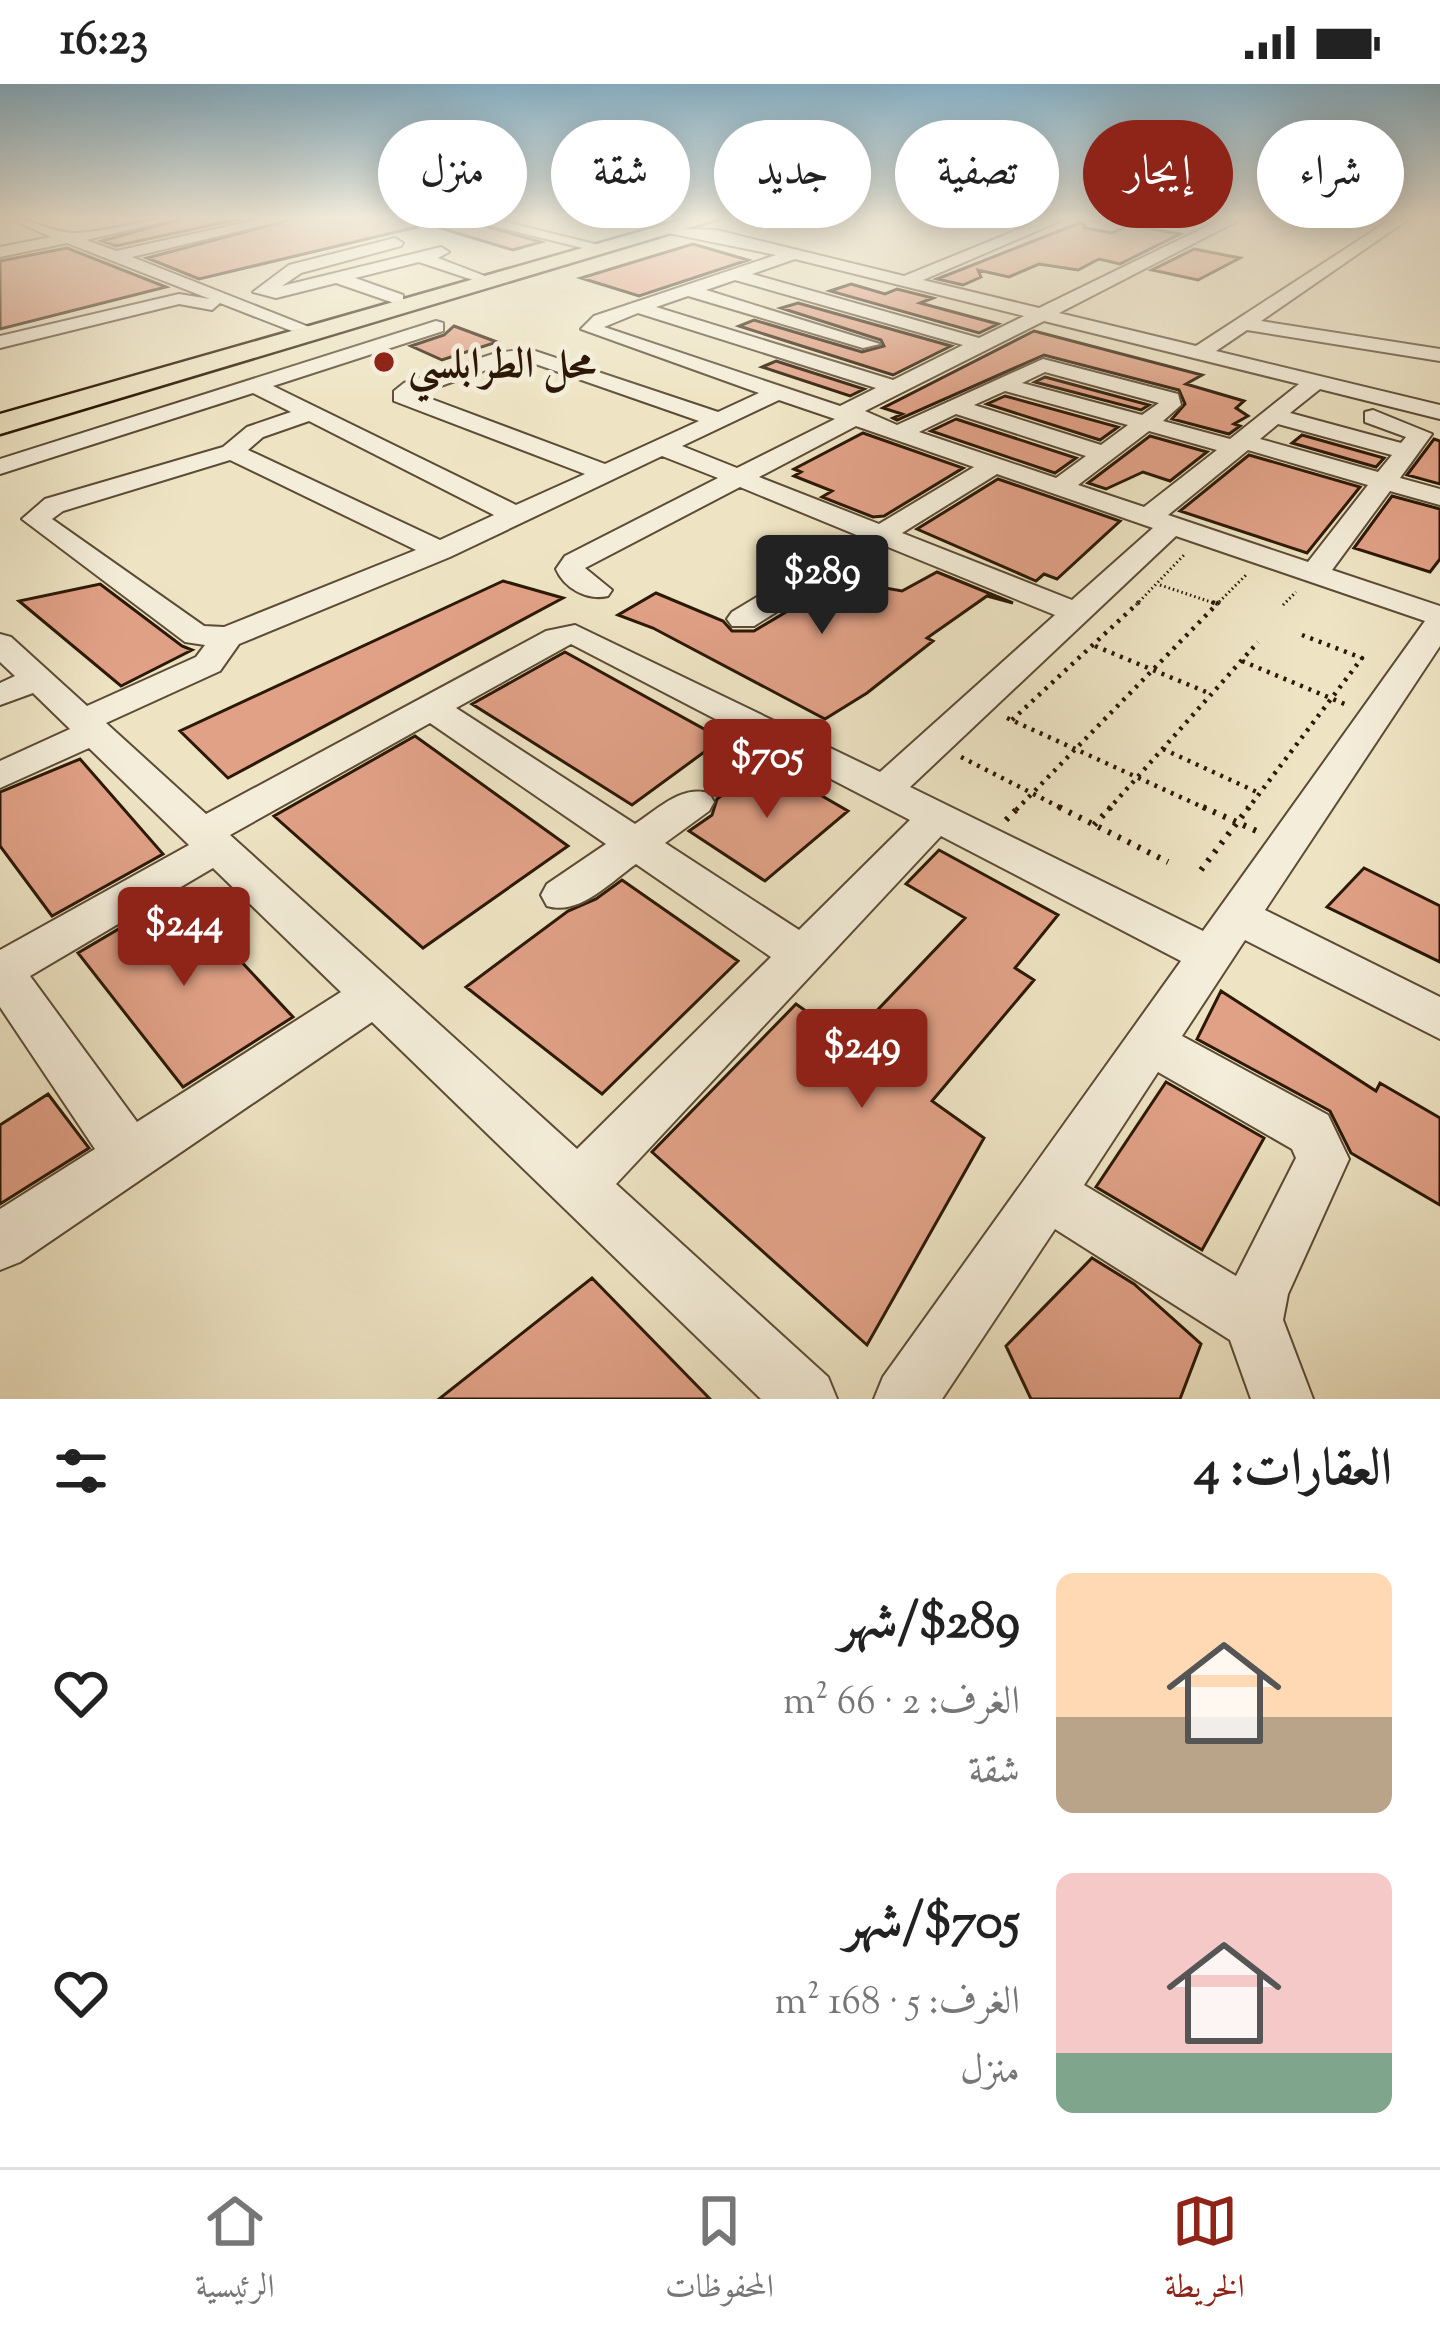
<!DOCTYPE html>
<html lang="ar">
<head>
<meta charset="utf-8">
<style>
	body { margin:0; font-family:"Sorts Mill Goudy",Amiri,serif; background:#f6f6f6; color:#222; direction:rtl; height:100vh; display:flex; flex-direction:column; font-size:45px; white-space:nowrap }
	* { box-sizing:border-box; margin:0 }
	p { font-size:39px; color:#767676 }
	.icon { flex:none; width:66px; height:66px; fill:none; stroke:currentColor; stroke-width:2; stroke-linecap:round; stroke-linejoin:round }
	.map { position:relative; height:1315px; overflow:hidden; direction:ltr }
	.panel { display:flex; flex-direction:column; background:#fff; flex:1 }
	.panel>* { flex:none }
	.top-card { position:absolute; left:36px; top:36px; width:1368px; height:108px; direction:rtl; display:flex; gap:24px }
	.price { position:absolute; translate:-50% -102px; padding:0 27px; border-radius:12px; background:#8f2418; color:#fff; font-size:39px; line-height:78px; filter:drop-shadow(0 3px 6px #0008) }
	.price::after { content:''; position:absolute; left:50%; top:72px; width:36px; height:27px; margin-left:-18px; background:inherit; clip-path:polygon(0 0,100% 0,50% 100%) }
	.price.selected { background:#222; color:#fff }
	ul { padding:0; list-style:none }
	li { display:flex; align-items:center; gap:36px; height:300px; padding:0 48px }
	li span { display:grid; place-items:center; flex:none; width:336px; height:240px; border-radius:18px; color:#555 }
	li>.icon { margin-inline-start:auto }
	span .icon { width:144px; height:144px; fill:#fffc; stroke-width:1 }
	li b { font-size:51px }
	h2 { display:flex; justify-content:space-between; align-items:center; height:144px; padding:0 48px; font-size:51px }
	.tag { padding:0 42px; border-radius:54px; background:#fff; box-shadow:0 6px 30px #0003; font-size:42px; line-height:108px }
	.tag.selected { background:#8f2418; color:#fff }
	.status { display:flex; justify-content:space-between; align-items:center; height:84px; padding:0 60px; background:#fff; direction:ltr }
	.status svg { height:33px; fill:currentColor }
	.menu { display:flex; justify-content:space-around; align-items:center; height:168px; border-top:3px solid #e0e0e0; background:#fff; font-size:33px; color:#767676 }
	.menu a { display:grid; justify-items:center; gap:6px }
	.menu .selected { color:#8f2418 }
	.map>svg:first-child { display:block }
	.building { fill:#e1a187; stroke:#2b1805; stroke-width:3 }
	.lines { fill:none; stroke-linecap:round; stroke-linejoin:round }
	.minor-casing { stroke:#5c4b35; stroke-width:4 }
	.highway-casing { stroke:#2b1805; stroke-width:5 }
	.path-far2 { stroke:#2b1805; stroke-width:3; stroke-dasharray:1.5 3; stroke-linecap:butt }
	.path-far1 { stroke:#2b1805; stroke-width:4.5; stroke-dasharray:3 6; stroke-linecap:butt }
	.path { stroke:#2b1805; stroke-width:6; stroke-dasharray:3 8; stroke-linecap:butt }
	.minor { fill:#f4edd9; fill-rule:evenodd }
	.highway { fill:#eee4c4; fill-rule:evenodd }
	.poi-dot { fill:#8f2418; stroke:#f4edd9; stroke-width:4.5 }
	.labels { text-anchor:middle; stroke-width:10; stroke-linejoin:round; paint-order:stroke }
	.far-poi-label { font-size:42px; font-weight:bold; fill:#2b1805; stroke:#f4edd9; text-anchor:start }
</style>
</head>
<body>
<div class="status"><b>16:23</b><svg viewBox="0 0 49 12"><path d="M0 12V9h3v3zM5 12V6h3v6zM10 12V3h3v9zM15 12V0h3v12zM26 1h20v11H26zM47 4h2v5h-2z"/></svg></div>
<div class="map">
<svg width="1440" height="1315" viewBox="0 0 1440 1315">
	<rect width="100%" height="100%" fill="#eee4c4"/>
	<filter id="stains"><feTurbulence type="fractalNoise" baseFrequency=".00167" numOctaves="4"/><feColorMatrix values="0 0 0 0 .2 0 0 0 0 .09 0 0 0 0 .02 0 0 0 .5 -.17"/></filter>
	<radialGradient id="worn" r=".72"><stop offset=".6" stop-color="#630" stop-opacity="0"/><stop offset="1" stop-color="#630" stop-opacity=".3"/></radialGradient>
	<path class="building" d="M184 134H244L116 162 102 157Z
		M297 134H416L417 143 199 195 147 174Z
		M428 134H457L541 158 513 166 427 140Z
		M1082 138 1085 144 1112 149 1129 141 1180 150 1120 180 1099 175 1078 186 1039 180 1009 193 978 186 981 193 963 201 937 195Z
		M693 160 748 176 639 212 581 194Z
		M67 164 166 203 0 245V177Z
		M1194 165 1240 174 1198 196 1152 186Z
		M851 200 885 210 897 205 933 214 920 219 998 240 979 249 830 207Z
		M798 219 951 262 893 291 739 242 754 236 862 268 884 262 881 256 781 224Z
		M454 242 497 258 442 276 411 262 444 251Z
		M1034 247 1202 291 1186 300 1244 317 1236 324 1248 332 1234 340 1240 342 1229 350 1172 335 1185 320 1179 306 1044 271 897 336 893 334 902 330 883 324Z
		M776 277 864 305 850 312 762 283Z
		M1045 293 1149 321 1141 326 1035 298Z
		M1005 312 1118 343 1100 356 987 320Z
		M956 335 1076 374 1055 389 931 347Z
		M863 349 963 384 884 432 873 433 822 413 832 407 794 392 801 388 794 385Z
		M1302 351 1384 374 1376 383 1292 359Z
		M1150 352 1207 368 1170 397 1143 388 1106 405 1088 399Z
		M1434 355 1440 357V400L1407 391Z
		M1249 371 1360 403 1307 469 1180 427Z
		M998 395 1120 437 1057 495 1044 490 1036 497 917 445Z
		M1392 412 1440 425V475L1430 488 1354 464Z
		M937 488 1013 519 987 512 927 554 933 557 867 609 825 635 653 544 618 531 656 509 723 537 732 547H754L840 496 902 507Z
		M503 497 563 514 228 694 180 647Z
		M100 500 182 562 192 566 121 602 19 517Z
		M565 568 722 655 632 721 472 620Z
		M415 652 568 762 423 864 274 732Z
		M80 675 163 770 52 832 0 762V708Z
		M765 679 848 727 765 797 689 747 712 731 717 715Z
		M939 766 1058 831 1015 884 1034 896 932 1017 984 1054 867 1261 652 1068 796 920 848 957 965 834 906 800Z
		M1364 784 1440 822V878L1327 823Z
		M622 796 738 877 602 1010 466 903 568 827 596 815Z
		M178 810 293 933 183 1003 78 869Z
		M1221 907 1376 1007 1380 999 1440 1034V1121L1351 1069 1330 1027 1197 955Z
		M1166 998 1264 1054 1202 1166 1096 1103Z
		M48 1010 89 1064 0 1120V1041Z
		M1092 1174 1134 1200 1201 1260 1180 1315H1031L1006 1262Z
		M592 1194 710 1315H439Z"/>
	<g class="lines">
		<defs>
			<path id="minor" d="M8 134C31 134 52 149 74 149 110 148 144 134 180 134L86 156 116 167 265 134H293L132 173 309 243 292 247 220 219 212 226 179 220 0 264V252L179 210 210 215 67 159 0 173V163L51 153Z
				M461 134H489L599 161 591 166Z
				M1047 134H1067L923 196 1039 224 1224 134H1243L1059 229 1196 262 1393 134H1410L1261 237 1440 265V277L1247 246 1216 267 1440 321V335L1320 305 1290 329 1401 359 1406 353 1365 338V328L1373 326 1432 350 1400 394 1440 405V421L1390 407 1332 486 1440 522V562L1265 826 1440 913V955L1245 856 1182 952 1328 1031 1349 1075 1288 1210 1283 1236 1313 1315H1251L1230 1256 1055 1145 942 1315H874L883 1293 1181 877 941 752 616 1100 828 1293 837 1315H761L372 938 20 1178 0 1186V1125L95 1065 0 923V866L189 761 89 664 0 704V677L70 645 33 609 0 621V599L15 592 0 578V550L11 553 87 622 196 573 205 561 185 558 22 435 45 415 223 363 247 343 291 328 253 309 0 390V375L436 237 443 239V247L273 302 516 421 585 390 394 317V307L404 299 496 269 529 265 718 328 759 309 581 245 594 232 776 171 658 147 661 144 716 146 904 192ZM795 175 1024 232 979 254 752 190ZM735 196 963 261 893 296 656 223 688 212 863 264 880 260 706 206ZM638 229 876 304 840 322 604 243ZM1044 237 1299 300 1230 355 1163 337 1181 321 1178 310 1043 275 897 341 865 327ZM527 277 699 337 605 380 418 310 506 279ZM1045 288 1159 319 1142 331 1022 299ZM1005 307 1128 341 1101 361 974 321ZM779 316 835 335 737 384 682 362ZM956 330 1086 372 1056 394 919 348ZM309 337 494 431 440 456 248 366 263 353ZM1278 340 1392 371 1378 388 1260 355ZM856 342 974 383 879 440 759 393ZM1149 347 1217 366 1144 423 1078 401ZM1248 366 1368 401 1308 478 1168 431ZM662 372 718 394 565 472 556 485C564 504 587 517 608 512L612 506 585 484 740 403 859 452 732 528 727 535 732 542H754L883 461 1055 531 880 688 575 541 546 547 206 730 106 639 220 587 239 560 450 473ZM230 376 416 466 224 543 204 542 52 435 63 427ZM997 390 1153 444 1072 516 902 449ZM1176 452 1425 537 1203 847 910 703ZM571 560 910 736 799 846 665 759 709 727 714 718 709 709C681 701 658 725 635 740L456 624ZM430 639 606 760 547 800 541 811 547 822C580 832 610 798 636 780L771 873 577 1065 230 751ZM213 784 341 908 137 1038 30 892ZM1158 988 1292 1065 1296 1074 1236 1192 1084 1101Z
				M395 154 403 159 401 162 301 189 282 202 441 163 449 168 438 174 485 192 476 197 419 178 355 194 403 211V219L397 220 336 199 276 214 253 208 289 181Z"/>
			<path id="highway" d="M688 134H721L0 350V330Z"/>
		</defs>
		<use href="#minor" class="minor-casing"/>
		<use href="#highway" class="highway-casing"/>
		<path class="path-far2" d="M1160 501 1217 520
			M1136 521 1184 471
			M1216 521 1246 491
			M1283 521 1296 508"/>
		<path class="path-far1" d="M1212 518 1217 520
			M1095 562 1211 610
			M1242 577 1347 621
			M1007 634 1209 726
			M1012 636 1139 518
			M1163 665 1259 709
			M961 673 1065 726
			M1016 726 1219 518
			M1108 726 1258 558
			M1247 726 1362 574 1302 551"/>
		<path class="path" d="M1059 723 1168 778
			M1203 723 1259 748
			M1006 736 1019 723
			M1094 741 1111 723
			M1201 786 1249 723"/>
		<use href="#minor" class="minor"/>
		<use href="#highway" class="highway"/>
	</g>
	<linearGradient id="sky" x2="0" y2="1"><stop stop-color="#88b8d3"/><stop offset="0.42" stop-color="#f7f3e4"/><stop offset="1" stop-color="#f7f3e4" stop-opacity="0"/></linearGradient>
	<rect width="1440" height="318" fill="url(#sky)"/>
	<circle class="poi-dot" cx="384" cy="278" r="12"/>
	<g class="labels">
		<g class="far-poi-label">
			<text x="408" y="293">محل الطرابلسي</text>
		</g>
	</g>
	<rect width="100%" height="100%" filter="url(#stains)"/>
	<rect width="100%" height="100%" fill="url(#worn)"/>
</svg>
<b class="price selected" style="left:822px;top:553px">$289</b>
<b class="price" style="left:767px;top:737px">$705</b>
<b class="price" style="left:184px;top:905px">$244</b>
<b class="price" style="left:862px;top:1027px">$249</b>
<div class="top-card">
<a class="tag">شراء</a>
<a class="tag selected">إيجار</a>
<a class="tag">تصفية</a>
<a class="tag">جديد</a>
<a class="tag">شقة</a>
<a class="tag">منزل</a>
</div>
</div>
<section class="panel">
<h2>العقارات: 4<svg class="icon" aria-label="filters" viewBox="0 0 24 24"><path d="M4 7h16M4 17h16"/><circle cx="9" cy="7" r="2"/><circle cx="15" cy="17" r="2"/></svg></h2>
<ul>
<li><span style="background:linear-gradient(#ffd9b3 60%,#b9a48a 0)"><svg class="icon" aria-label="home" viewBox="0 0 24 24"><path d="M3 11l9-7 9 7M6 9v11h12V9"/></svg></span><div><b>$289/شهر</b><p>الغرف: 2 · 66 m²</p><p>شقة</p></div><svg class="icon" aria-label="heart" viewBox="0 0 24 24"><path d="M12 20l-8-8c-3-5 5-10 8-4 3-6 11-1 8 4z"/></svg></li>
<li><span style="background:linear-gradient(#f6c9c9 75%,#7fa58c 0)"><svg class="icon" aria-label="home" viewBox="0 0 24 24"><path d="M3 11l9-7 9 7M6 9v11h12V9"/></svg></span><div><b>$705/شهر</b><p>الغرف: 5 · 168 m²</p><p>منزل</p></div><svg class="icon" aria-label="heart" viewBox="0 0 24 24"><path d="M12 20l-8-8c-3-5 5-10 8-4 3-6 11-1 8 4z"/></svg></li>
</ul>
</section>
<nav class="menu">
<a class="selected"><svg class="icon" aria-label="map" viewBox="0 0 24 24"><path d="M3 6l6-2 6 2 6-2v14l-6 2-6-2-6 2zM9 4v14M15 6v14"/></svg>الخريطة</a>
<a><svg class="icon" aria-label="saved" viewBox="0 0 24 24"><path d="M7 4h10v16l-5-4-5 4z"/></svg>المحفوظات</a>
<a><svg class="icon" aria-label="home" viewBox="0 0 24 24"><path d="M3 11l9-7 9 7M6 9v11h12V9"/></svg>الرئيسية</a>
</nav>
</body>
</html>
